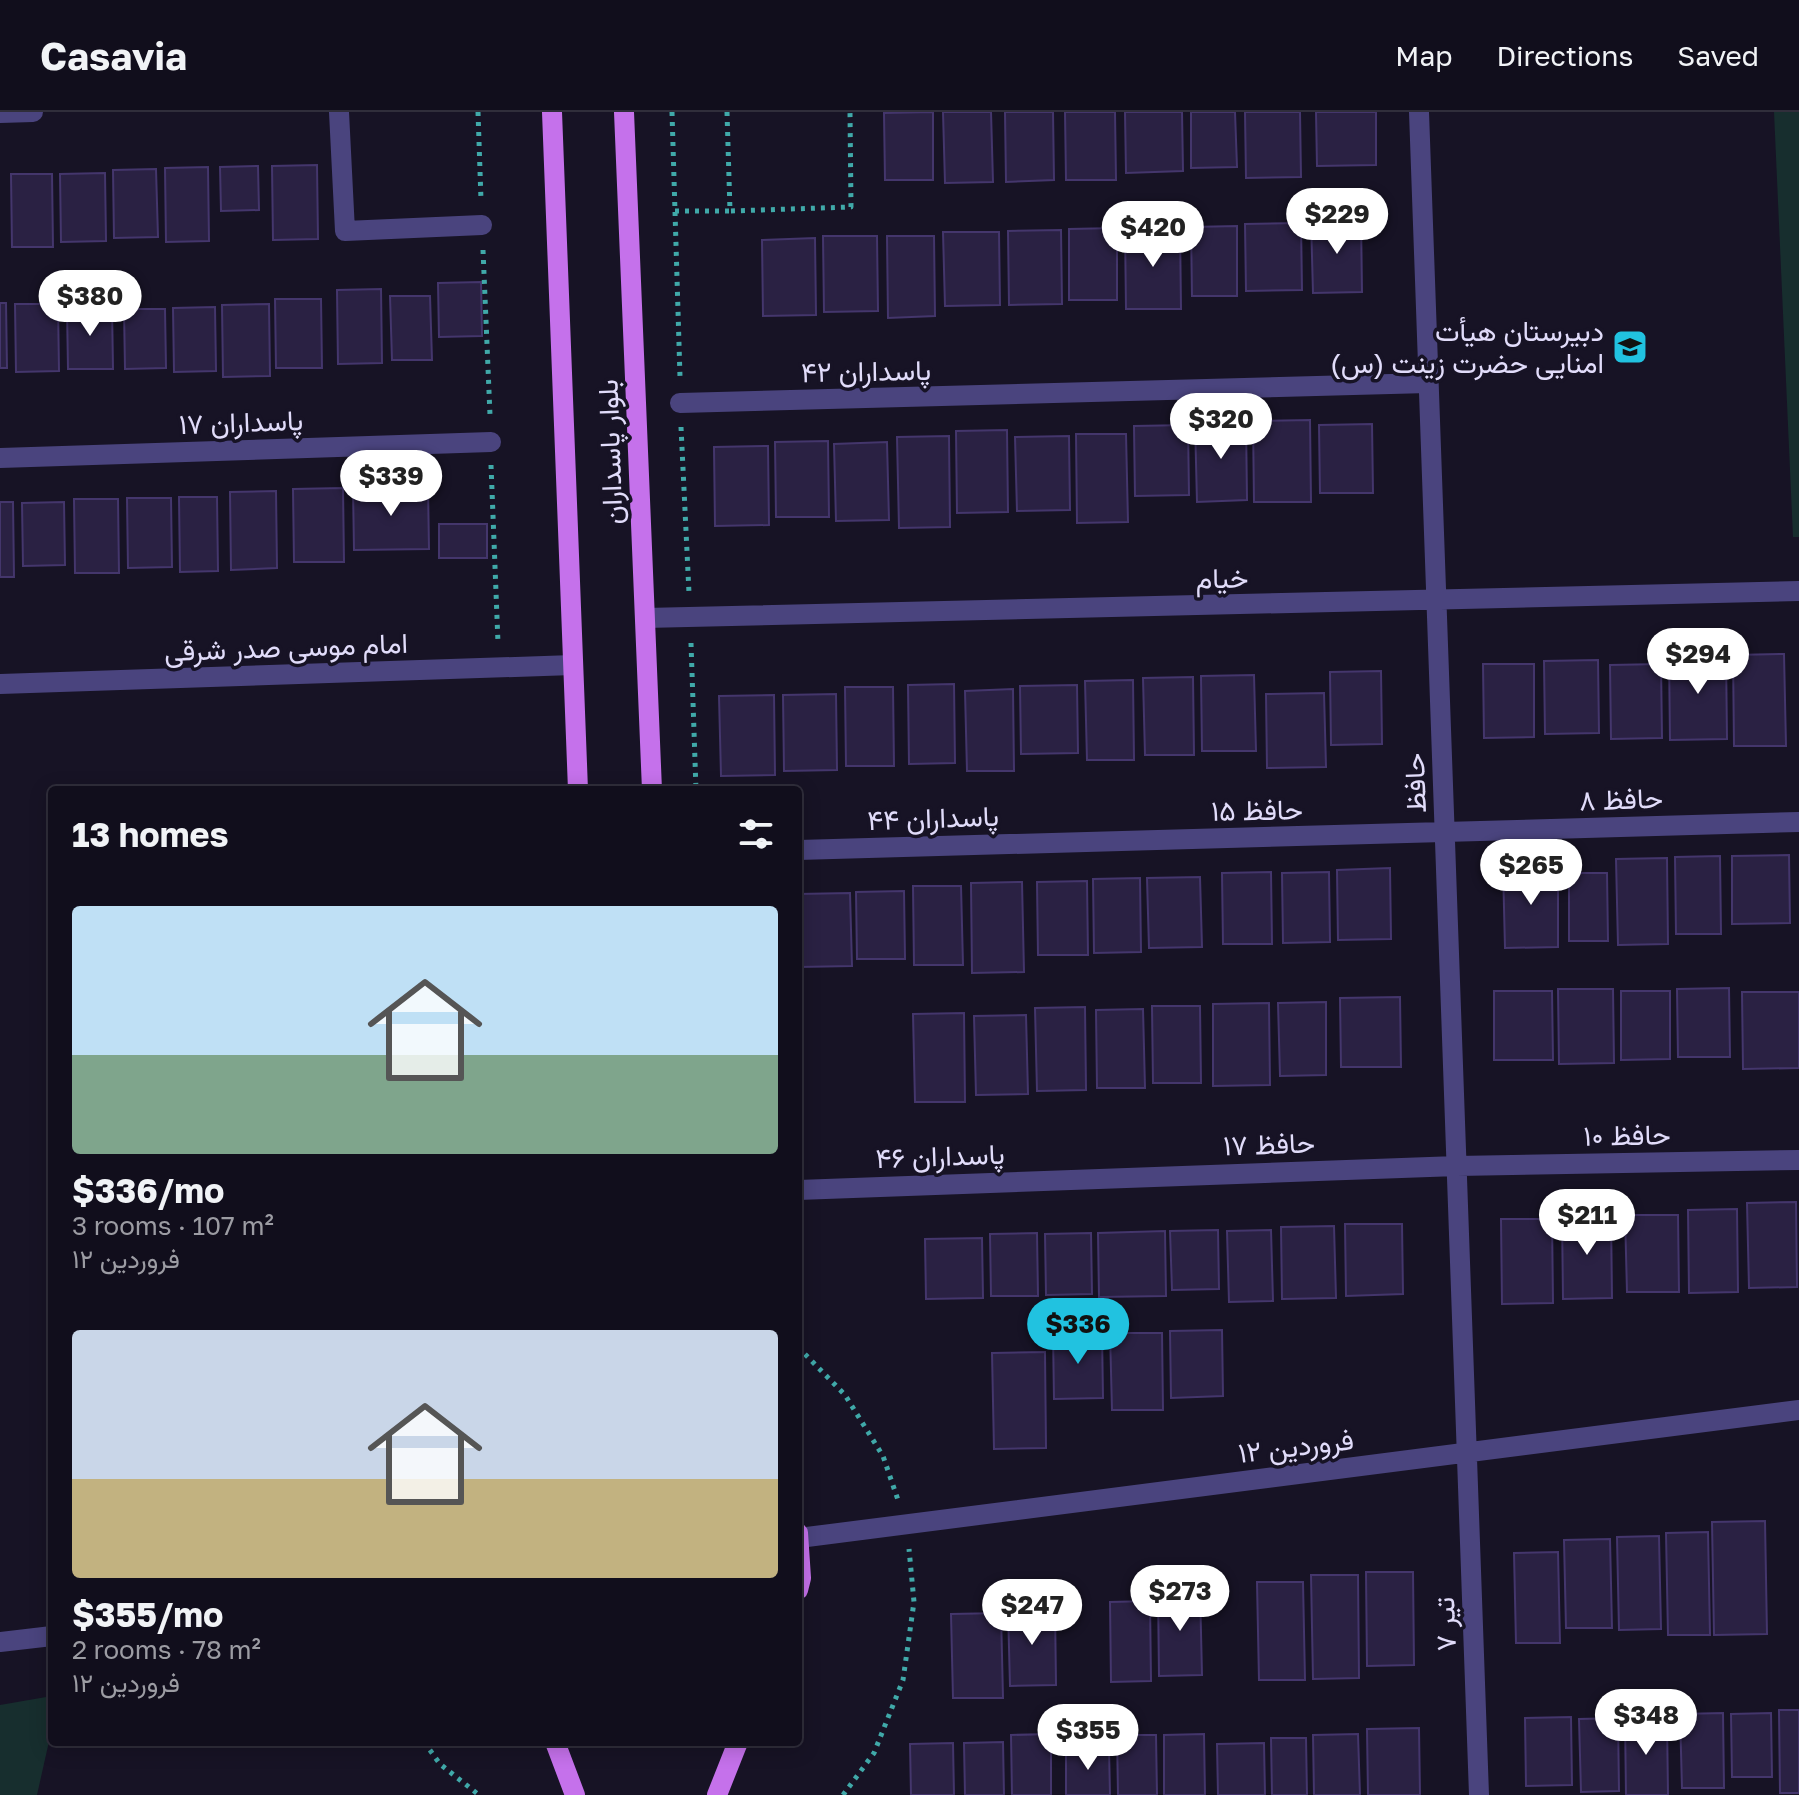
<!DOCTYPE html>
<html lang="en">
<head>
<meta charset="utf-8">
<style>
	body { margin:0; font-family:"Golos Text",Vazirmatn,sans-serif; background:#1e1c29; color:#f1f3f6; height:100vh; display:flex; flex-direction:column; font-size:30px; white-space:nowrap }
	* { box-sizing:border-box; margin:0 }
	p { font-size:26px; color:#9c9ca3 }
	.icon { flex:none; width:44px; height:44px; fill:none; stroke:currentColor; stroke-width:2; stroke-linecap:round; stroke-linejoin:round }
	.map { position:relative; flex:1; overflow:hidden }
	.details { position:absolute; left:48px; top:674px; width:754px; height:960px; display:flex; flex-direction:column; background:#110e1c; border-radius:8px; box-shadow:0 4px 20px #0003,0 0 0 2px #302e3b }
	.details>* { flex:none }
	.price { position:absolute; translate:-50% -68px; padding:0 18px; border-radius:28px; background:#fff; color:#222; font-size:26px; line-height:52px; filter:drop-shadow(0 2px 4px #0008) }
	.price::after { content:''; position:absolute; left:50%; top:48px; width:24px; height:18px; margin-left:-12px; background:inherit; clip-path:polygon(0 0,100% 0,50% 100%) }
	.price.current { background:#21c2e0; color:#111 }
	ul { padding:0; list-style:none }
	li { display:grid; align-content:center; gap:16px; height:424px; padding:0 24px }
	li span { display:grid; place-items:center; height:248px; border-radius:8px; color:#555 }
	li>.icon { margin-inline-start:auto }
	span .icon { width:144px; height:144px; fill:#fffc; stroke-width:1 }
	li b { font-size:34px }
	h2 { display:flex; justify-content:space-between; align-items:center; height:96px; padding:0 24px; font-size:34px }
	header { display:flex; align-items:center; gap:48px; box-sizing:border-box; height:112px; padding:0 40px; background:#110e1c; border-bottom:2px solid #302e3b }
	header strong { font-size:38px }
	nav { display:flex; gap:44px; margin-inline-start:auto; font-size:28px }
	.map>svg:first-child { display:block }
	.green { fill:#172e2e }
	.building { fill:#2a2143; stroke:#44366c; stroke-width:2 }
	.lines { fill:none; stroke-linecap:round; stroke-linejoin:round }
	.path { stroke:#40a9a9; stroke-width:5; stroke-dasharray:4 6; stroke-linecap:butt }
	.minor { stroke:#4a447e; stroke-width:20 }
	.major { stroke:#c571eb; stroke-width:20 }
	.labels { text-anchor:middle; stroke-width:7; stroke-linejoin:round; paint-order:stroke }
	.poi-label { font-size:28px; fill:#e1dcfa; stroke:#171325; text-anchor:end }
	.street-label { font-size:28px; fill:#e1dcfa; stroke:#171325 }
</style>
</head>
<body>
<header>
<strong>Casavia</strong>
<nav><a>Map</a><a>Directions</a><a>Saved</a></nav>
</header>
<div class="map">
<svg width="1799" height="1683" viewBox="0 0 1799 1683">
	<rect width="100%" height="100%" fill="#171325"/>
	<path class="green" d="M1774 0H1799V425H1793Z
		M52 1584V1616L37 1683H0V1593Z"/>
	<path class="building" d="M933 0V68H885L884 1Z
		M943 0H991L993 70 945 71Z
		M1005 0H1053L1054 68 1006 70Z
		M1065 0H1115L1116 68H1066Z
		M1125 0H1182L1183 59 1126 61Z
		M1191 0H1235L1237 55 1191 56Z
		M1245 0H1300L1301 65 1246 66Z
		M1316 0H1376V53L1317 54Z
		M317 53 318 127 273 128 272 54Z
		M258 54 259 98 221 99 220 55Z
		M208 55 209 129 166 130 165 56Z
		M156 57 158 125 114 126 113 58Z
		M105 61 106 129 61 130 60 62Z
		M11 62H52L53 135H12Z
		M1361 107 1362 180 1313 181 1311 108Z
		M1301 111 1302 178 1246 179 1245 112Z
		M1237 114V184H1192L1191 115Z
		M1117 116V188H1069V117Z
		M1180 116 1181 197H1126L1125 117Z
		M1061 118 1062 192 1009 193 1008 119Z
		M943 120H999L1000 193 945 194Z
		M823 124H877L878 199 824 200Z
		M887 124H934L935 204 888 206Z
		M815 126 816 203 763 204 762 128Z
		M481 170 482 224 439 225 438 171Z
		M381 177 382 251 338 252 337 178Z
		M390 184H430L432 248H392Z
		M275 187H321L322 256H276Z
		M0 191H6L7 256H0Z
		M15 192H58L59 259 16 260Z
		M269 192 270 264 223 265 222 193Z
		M112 195 113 257H68L67 196Z
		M215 195 216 259 174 260 173 196Z
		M124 197H165L166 256 125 257Z
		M1310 308 1311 390H1254L1253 309Z
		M1246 309 1247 388 1197 390 1195 310Z
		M1372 312 1373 381H1320L1319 313Z
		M1188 313 1189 383 1135 384 1134 314Z
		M1007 318 1008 400 957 401 956 319Z
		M1076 322H1126L1128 410 1077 411Z
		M949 324 950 415 899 416 897 325Z
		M1069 324 1070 398 1017 399 1015 325Z
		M828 329 829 405H776L775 330Z
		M887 330 889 408 836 409 834 332Z
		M768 334 769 413 715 414 714 335Z
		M428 375 429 437 354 438 353 376Z
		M343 376 344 450H294L293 377Z
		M276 379 277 456 231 458 230 380Z
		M179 385H217L218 459 180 460Z
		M127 386H171L172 455 128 456Z
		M74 387H118L119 461H75Z
		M0 390H13L14 465H0Z
		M64 390 65 453 23 454 22 391Z
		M439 412H487V446H439Z
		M1726 541 1727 627 1670 628 1669 542Z
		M1784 542 1786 634H1734L1733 543Z
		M1598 548 1599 621 1545 622 1544 549Z
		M1483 552H1534V625L1484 626Z
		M1661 552 1662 626 1611 627 1610 553Z
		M1381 559 1382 632 1331 633 1330 560Z
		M1254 563 1256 639H1202L1201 564Z
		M1193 565 1194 643H1145L1143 566Z
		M1133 568 1134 648H1087L1085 569Z
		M954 572 955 651 909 652 908 573Z
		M1077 573 1078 641 1021 642 1020 574Z
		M845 575H893L894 654H846Z
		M1013 577 1014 659H967L965 579Z
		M1324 581 1326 655 1267 656 1266 582Z
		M836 582 837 658 784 659 783 583Z
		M774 583 775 663 721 664 719 584Z
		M1789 743 1790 811 1732 812V744Z
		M1720 744 1721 822H1676L1675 745Z
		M1667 746 1668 832 1618 833 1616 747Z
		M1558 754V835L1505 836 1503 755Z
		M1390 756 1391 827 1338 828 1337 758Z
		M1271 760 1272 832H1223L1222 761Z
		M1329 760 1330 830 1283 831 1282 761Z
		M1569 761H1607L1608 829H1569Z
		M1200 765 1202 835 1149 836 1147 766Z
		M1140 766 1141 840 1094 841 1093 767Z
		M1087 769 1088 843H1038L1037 770Z
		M1022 770 1024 860 972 861 971 771Z
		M913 774H961L963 853H914Z
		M904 779 905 847H857L856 780Z
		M850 781 852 854 798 855V782Z
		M1729 876 1730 945H1678L1677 877Z
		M1558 877H1613L1614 951 1559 952Z
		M1494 879H1552L1553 948H1494Z
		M1621 879H1670V947L1621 948Z
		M1742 880H1799V956L1743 957Z
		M1400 885 1401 955H1341L1340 886Z
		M1326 890V963L1280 964 1278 891Z
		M1269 891 1270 973 1213 974V892Z
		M1152 894H1200L1201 971H1153Z
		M1085 895 1086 978 1037 979 1035 896Z
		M1143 897 1145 976H1097L1096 898Z
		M964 901 965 990H915L913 902Z
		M1026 903 1028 982 976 983 974 904Z
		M1796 1090 1797 1175 1749 1176 1747 1091Z
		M1737 1097 1738 1180 1689 1181 1688 1098Z
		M1562 1103H1611L1612 1186 1563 1187Z
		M1625 1103H1678L1679 1180H1627Z
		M1501 1107H1552L1553 1191 1502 1192Z
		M1345 1112H1402L1403 1182 1346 1184Z
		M1334 1114 1336 1186 1282 1187 1281 1115Z
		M1218 1118 1219 1177 1172 1178 1170 1119Z
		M1271 1118 1273 1189 1229 1190 1227 1119Z
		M1165 1119 1166 1184 1099 1185 1098 1121Z
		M1037 1121 1038 1184H991L990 1122Z
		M1091 1121 1092 1182 1046 1183 1045 1122Z
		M982 1126 983 1186 926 1187 925 1127Z
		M1222 1218 1223 1284 1171 1286 1170 1219Z
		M1053 1221H1102L1103 1286 1054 1287Z
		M1110 1221H1162L1163 1298H1112Z
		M1045 1240 1046 1336 994 1337 992 1241Z
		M1765 1409 1767 1522 1714 1523 1712 1410Z
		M1708 1420 1710 1523H1668L1666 1421Z
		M1659 1424 1661 1517 1619 1518 1617 1425Z
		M1610 1427 1612 1516H1566L1564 1428Z
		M1558 1440 1560 1531H1516L1514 1441Z
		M1366 1460H1413L1414 1553 1367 1554Z
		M1311 1463H1358L1359 1566 1313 1567Z
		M1257 1470H1303L1305 1568H1259Z
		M1200 1478 1202 1563 1159 1564 1158 1479Z
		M1150 1489 1151 1569 1111 1570 1110 1490Z
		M1055 1496 1056 1573 1010 1574 1008 1497Z
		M1001 1501 1003 1586H953L951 1502Z
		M1779 1598H1799V1681H1780Z
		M1723 1601 1724 1676H1682L1680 1602Z
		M1771 1601 1772 1665H1732L1731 1602Z
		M1571 1605 1572 1673 1526 1674 1525 1606Z
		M1618 1606 1619 1679 1581 1680 1579 1607Z
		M1625 1607H1667L1668 1683H1626Z
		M1419 1616 1420 1683H1368L1367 1617Z
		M1051 1622V1683H1012L1011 1623Z
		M1204 1622 1205 1683H1164V1623Z
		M1358 1622 1360 1683H1314L1313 1623Z
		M1117 1623H1156L1157 1683H1118Z
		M1271 1626H1306L1307 1683H1272Z
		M1003 1630 1004 1683H965L964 1631Z
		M953 1631 954 1683H911L910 1632Z
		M1264 1631 1265 1683H1218L1217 1632Z
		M1066 1636H1109L1110 1683H1066Z"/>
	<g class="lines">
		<path class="path" d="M478 0 481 88
			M672 0 680 265
			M727 0 730 99 851 95 850 0
			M675 99H730
			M483 138 490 303
			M681 315 689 481
			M491 353 498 531
			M691 531 696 678
			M798 1235 845 1283 883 1344 898 1388
			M424 1630 440 1652 479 1683
			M843 1683 874 1641 903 1568 914 1490 909 1437"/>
		<path class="minor" d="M339 0 345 119 482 113
			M1419 0 1479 1683
			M0 1 33 0
			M680 291 1428 271
			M0 346 491 330
			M645 506 1799 479
			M0 572 573 553
			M798 738 1799 710
			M798 1078 1457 1054 1799 1048
			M799 1426 1799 1298
			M0 1530 52 1524"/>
		<path class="major" d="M552 0 578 678
			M624 0 652 678
			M798 1421 801 1466 798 1478
			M555 1630 575 1683
			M717 1683 738 1630"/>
	</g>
	<defs>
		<symbol id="school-square" viewBox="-11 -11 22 22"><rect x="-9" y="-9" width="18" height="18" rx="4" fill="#21c2e0" stroke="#171325"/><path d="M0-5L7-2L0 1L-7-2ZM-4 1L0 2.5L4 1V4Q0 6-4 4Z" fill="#111"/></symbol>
	</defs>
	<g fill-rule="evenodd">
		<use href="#school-square" x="1610" y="215" width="40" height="40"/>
	</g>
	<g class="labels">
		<g class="poi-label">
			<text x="1604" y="229">دبیرستان هیأت<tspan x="1604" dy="32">امنایی حضرت زینت (س)</tspan></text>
		</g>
		<g class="street-label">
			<text transform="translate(866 259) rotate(-1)" y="10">پاسداران ۴۲</text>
			<text transform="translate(241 310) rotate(-2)" y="10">پاسداران ۱۷</text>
			<text transform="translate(610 340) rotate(-92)" y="10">بلوار پاسداران</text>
			<text transform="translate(1222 466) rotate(-1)" y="10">خیام</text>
			<text transform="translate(286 535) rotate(-2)" y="10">امام موسی صدر شرقی</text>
			<text transform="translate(1415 671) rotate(-92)" y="10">حافظ</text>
			<text transform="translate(1621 687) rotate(-2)" y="10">حافظ ۸</text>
			<text transform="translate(1257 698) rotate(-1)" y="10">حافظ ۱۵</text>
			<text transform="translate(933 706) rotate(-2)" y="10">پاسداران ۴۴</text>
			<text transform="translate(1627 1023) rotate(-1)" y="10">حافظ ۱۰</text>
			<text transform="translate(1269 1032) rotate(-2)" y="10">حافظ ۱۷</text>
			<text transform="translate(940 1044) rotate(-2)" y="10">پاسداران ۴۶</text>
			<text transform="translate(1296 1334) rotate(-7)" y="10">۱۲ فروردین</text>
			<text transform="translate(1445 1512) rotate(-92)" y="10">۷ تیر</text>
		</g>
	</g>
</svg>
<b class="price" style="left:1337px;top:144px">$229</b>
<b class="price" style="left:1153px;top:157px">$420</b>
<b class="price" style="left:90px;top:226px">$380</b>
<b class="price" style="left:1221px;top:349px">$320</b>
<b class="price" style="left:391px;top:406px">$339</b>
<b class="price" style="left:1698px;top:584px">$294</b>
<b class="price" style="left:1531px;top:795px">$265</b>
<b class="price" style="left:1587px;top:1145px">$211</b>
<b class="price current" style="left:1078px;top:1254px">$336</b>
<b class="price" style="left:1180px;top:1521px">$273</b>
<b class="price" style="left:1032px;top:1535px">$247</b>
<b class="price" style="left:1646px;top:1645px">$348</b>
<b class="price" style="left:1088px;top:1660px">$355</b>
<section class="details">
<h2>13 homes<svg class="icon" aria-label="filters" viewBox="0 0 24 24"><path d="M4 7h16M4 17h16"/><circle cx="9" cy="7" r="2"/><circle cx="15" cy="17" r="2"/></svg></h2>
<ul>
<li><span style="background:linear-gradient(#bfe0f5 60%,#7fa58c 0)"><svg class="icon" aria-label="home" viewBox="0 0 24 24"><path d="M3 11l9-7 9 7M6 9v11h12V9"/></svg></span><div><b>$336/mo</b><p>3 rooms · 107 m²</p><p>۱۲ فروردین</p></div></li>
<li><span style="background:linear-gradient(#c9d6e8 60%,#c2b280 0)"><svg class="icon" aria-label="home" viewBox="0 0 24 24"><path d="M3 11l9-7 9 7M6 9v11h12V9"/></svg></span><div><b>$355/mo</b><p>2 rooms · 78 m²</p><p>۱۲ فروردین</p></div></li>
</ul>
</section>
</div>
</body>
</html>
